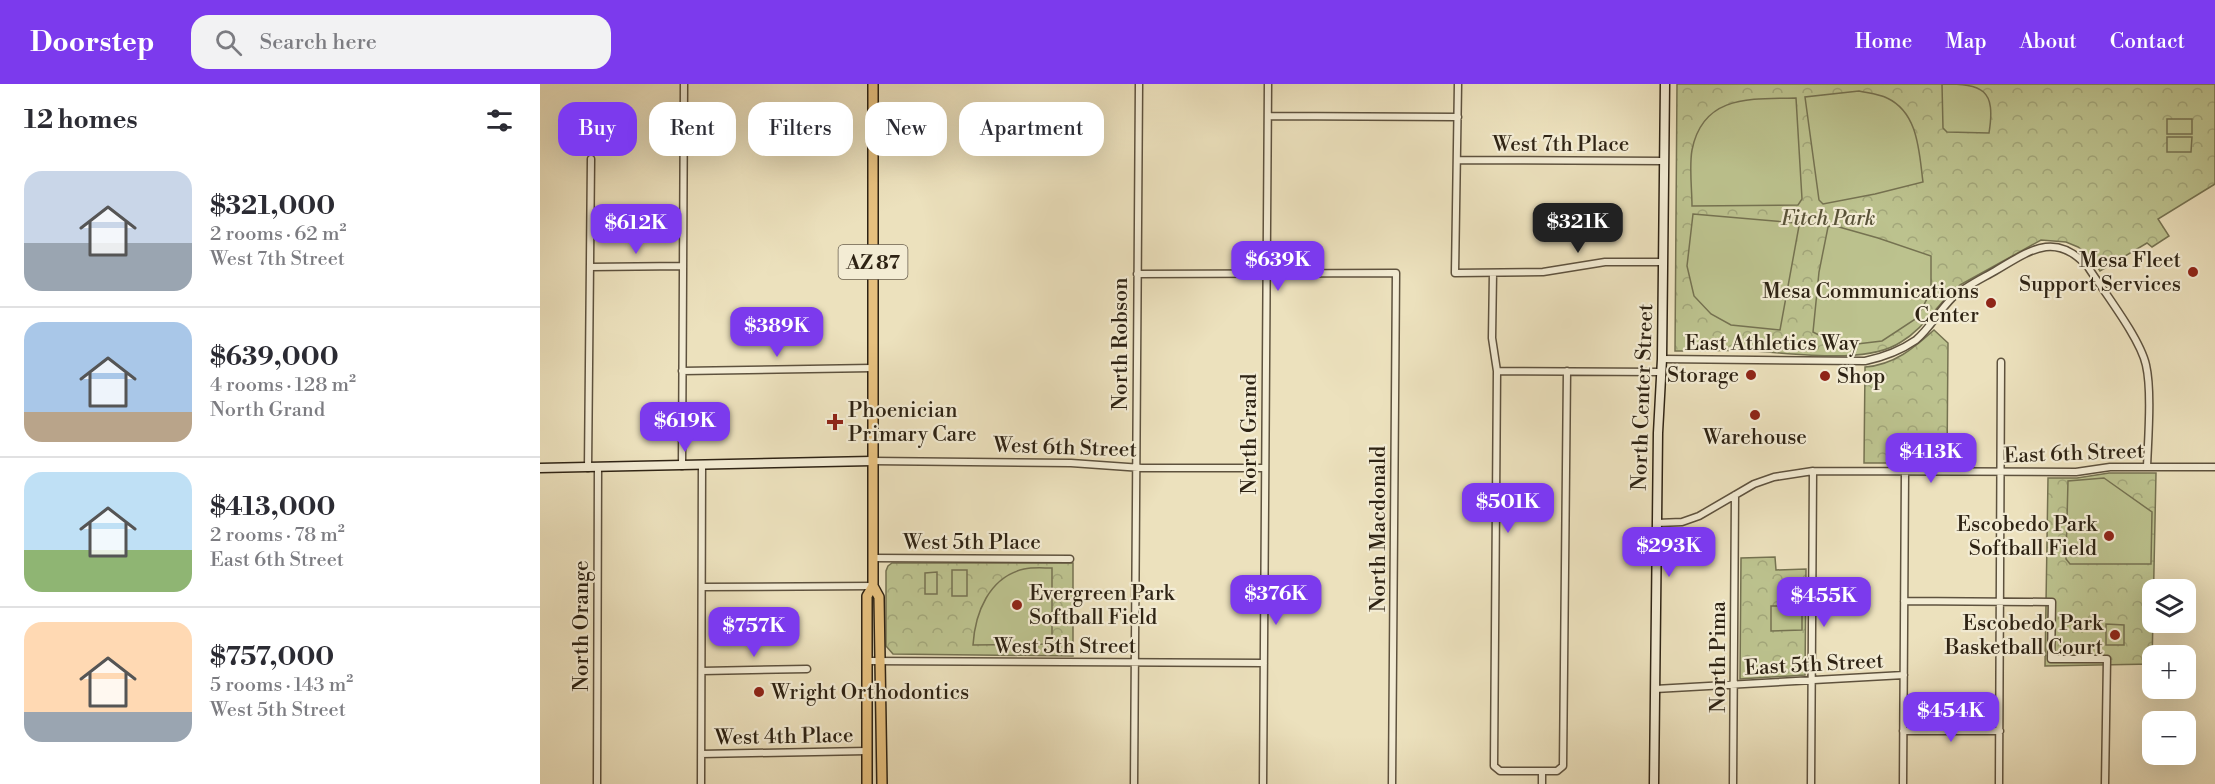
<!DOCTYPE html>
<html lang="en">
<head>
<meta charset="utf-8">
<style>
	body { margin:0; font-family:"Libre Bodoni",serif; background:#f2f2f3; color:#2b2b33; height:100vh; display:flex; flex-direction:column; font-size:22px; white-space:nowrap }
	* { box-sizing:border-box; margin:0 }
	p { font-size:20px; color:#7c7c81 }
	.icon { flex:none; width:33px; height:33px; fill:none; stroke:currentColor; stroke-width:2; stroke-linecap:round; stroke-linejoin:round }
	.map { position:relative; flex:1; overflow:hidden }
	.side { display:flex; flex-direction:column; background:#fff; width:540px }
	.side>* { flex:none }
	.hud { position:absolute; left:18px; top:18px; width:570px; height:54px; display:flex; gap:12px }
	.controls { position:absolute; left:1602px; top:495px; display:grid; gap:12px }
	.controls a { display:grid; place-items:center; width:54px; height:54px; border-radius:12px; background:#fff; box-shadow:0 6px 24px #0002; font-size:30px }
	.price { position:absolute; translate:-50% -51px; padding:0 14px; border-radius:12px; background:#7c3aed; color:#fff; font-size:20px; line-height:39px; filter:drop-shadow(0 2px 3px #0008) }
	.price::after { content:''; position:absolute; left:50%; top:36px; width:18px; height:14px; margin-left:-9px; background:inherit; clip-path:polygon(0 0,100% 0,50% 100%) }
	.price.on { background:#222; color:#fff }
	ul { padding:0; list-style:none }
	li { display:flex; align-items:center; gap:18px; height:150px; padding:0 24px }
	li+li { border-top:2px solid #e1e1e2 }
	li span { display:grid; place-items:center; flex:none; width:168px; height:120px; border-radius:18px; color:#555 }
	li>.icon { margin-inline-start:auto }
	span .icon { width:72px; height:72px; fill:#fffc; stroke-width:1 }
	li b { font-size:26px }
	h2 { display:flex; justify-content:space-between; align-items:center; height:72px; padding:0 24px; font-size:26px }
	.chip { padding:0 21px; border-radius:18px; background:#fff; box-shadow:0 6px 24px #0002; font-size:21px; line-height:54px }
	.chip.on { background:#7c3aed; color:#fff }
	header { display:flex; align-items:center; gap:36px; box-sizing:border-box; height:84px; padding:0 30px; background:#7c3aed; color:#fff }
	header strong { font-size:28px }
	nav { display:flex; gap:33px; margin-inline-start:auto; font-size:21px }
	.search { width:420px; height:54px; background:#f2f2f3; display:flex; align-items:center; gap:15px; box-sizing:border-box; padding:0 21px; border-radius:18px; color:#7c7c81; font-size:22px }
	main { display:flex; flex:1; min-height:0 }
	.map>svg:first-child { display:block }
	.park { fill:url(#park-crowns); stroke:#757251; stroke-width:1.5 }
	.pitch { fill:#bcc28e; stroke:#757251; stroke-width:1.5 }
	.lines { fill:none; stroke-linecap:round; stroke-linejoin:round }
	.street-casing { stroke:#5e523e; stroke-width:9 }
	.secondary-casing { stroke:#2e2314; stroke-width:11 }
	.primary-casing { stroke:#2e2314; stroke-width:12 }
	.street { stroke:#f3ecd4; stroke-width:6 }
	.secondary { stroke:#f3ecd4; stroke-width:8 }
	.primary { stroke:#e6c07e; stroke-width:9 }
	.poi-dot { fill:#8f2418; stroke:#f3ecd4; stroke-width:2 }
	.labels { text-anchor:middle; stroke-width:4.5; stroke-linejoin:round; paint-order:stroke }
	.shield { fill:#f3ecd4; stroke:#695f4e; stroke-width:1.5 }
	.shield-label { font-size:20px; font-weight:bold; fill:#2e2314 }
	.street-label { font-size:21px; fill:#2e2314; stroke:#f3ecd4 }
	.park-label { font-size:21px; font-style:italic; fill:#595339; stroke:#f3ecd4 }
	.poi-label { font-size:21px; fill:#2e2314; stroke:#f3ecd4; text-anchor:end }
</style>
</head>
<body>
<header>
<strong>Doorstep</strong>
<div class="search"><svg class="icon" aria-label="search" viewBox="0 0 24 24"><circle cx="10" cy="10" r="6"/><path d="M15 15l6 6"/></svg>Search here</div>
<nav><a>Home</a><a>Map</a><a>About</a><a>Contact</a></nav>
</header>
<main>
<section class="side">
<h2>12 homes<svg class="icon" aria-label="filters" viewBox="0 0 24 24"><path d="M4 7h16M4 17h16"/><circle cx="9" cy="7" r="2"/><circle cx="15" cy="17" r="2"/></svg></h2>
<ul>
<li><span style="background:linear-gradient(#c9d6e8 60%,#9aa5b1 0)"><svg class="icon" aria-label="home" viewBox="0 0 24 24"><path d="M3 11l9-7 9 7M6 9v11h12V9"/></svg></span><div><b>$321,000</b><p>2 rooms · 62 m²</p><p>West 7th Street</p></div></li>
<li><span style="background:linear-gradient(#a9c7e8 75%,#b9a48a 0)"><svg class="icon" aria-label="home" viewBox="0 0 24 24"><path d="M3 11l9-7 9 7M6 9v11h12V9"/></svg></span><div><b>$639,000</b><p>4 rooms · 128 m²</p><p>North Grand</p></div></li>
<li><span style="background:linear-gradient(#bfe0f5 65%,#8fb573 0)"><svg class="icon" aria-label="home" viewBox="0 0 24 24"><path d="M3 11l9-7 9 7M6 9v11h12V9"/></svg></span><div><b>$413,000</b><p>2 rooms · 78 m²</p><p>East 6th Street</p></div></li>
<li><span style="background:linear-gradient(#ffd9b3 75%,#9aa5b1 0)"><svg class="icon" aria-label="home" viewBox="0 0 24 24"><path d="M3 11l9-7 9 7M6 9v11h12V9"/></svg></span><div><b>$757,000</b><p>5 rooms · 143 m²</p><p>West 5th Street</p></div></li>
</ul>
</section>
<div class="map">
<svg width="1675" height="700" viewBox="0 0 1675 700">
	<defs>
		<pattern id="park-crowns" width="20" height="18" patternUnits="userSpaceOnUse" patternTransform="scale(1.5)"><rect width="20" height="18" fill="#bcc28e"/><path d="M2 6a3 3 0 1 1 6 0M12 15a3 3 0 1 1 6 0" fill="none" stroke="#a2a67a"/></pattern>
	</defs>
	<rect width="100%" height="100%" fill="#ece1bd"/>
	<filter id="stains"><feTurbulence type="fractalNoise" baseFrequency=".00333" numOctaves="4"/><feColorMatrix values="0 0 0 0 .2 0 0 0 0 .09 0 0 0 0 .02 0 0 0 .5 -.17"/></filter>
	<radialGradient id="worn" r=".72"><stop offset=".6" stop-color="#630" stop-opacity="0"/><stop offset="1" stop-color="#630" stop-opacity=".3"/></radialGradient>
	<path class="park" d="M1137 0H1675V100L1618 135 1629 152 1612 163 1607 159 1560 187 1550 172 1538 163 1526 158 1501 156 1420 201C1398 218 1385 244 1361 258 1326 281 1254 269 1213 267 1187 266 1161 267 1135 267Z
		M1394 246 1408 259 1407 379H1324L1325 283C1354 281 1374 264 1394 246Z
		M1569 389H1616L1612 580 1505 582 1508 394H1537Z
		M1235 473 1236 486 1266 485 1265 591 1200 595 1201 474Z
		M352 479H533V572L353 570 346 562V487L348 482Z"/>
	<path class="pitch" d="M1402 0C1443 0 1456 5 1449 49L1407 48 1403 44Z
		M1319 7C1328 9 1339 10 1347 14 1379 29 1379 69 1383 98L1335 110 1283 120 1279 116 1265 13Z
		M1256 14 1262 115 1258 121 1152 122C1152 105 1149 83 1152 66 1163 10 1212 15 1256 14Z
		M1627 35H1652V50H1627Z
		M1627 53H1652L1651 68H1627Z
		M1153 130 1256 139 1259 142 1240 246 1191 241 1171 230 1154 212 1147 182Z
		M1292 141 1338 154 1391 172V207L1377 234 1342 257 1300 262 1273 248 1279 188 1288 143Z
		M1564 394 1612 428 1611 480H1530L1526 475 1528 397Z
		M512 484V557L508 560 433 561C435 529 449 493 484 485 493 483 503 484 512 484Z
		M412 486H427V512H412Z
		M397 488V510H385V489Z
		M1231 522H1262V546L1231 547Z
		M1566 540 1584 541V561H1566Z"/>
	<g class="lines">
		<defs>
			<path id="street" d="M918 0 915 189 1003 188 1065 178H1123
				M728 32 918 33
				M917 76 1124 77
				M50 183 143 182
				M953 189 952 254 957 287 954 682 960 687H1017L1023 682 1027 287
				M597 190 856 189 852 700
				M1122 275 1325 277C1344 273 1360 267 1376 256 1390 244 1399 227 1412 214 1424 203 1441 195 1455 187 1489 167 1515 146 1548 183 1564 208 1600 254 1606 281 1612 307 1608 355 1607 383
				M142 287 332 284
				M957 287 1122 288
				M332 377 531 379 602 384H725
				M142 382 144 0
				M48 384 51 75
				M1117 439 1142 438 1159 432 1214 400 1234 393 1273 387 1536 388 1570 383H1675
				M332 474 530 475
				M162 503 333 502
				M1364 517 1512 518 1511 575H1567L1565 700
				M327 577 724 579
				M162 587 267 585
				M1115 605 1364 591
				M1363 647H1460
				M161 670 327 667
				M1002 687V700
				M57 700 58 384
				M161 700 162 381
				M594 700 599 0
				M723 700 728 0
				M1193 700 1195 411
				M1271 700 1273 387
				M1363 700 1365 388
				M1459 700 1461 278"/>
			<path id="secondary" d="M0 384 332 377
				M1114 700 1118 349 1122 275 1125 0"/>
			<path id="primary" d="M333 502 339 513 342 700
				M327 700V512L333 502V0"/>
		</defs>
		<use href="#street" class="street-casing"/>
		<use href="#secondary" class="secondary-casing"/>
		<use href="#primary" class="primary-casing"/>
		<use href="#street" class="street"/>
		<use href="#secondary" class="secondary"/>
		<use href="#primary" class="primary"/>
	</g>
	<g class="poi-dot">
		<circle cx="1653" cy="188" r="6"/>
		<circle cx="1451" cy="219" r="6"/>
		<circle cx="1211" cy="291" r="6"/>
		<circle cx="1285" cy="292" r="6"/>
		<circle cx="1215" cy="331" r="6"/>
		<path d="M292 329h6v6h6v6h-6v6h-6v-6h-6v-6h6z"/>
		<circle cx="1569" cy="452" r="6"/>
		<circle cx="477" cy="521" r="6"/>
		<circle cx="1575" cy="551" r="6"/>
		<circle cx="219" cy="608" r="6"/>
	</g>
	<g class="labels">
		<rect class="shield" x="298.5" y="161" width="69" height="34" rx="4.5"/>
		<g class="shield-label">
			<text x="333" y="185">AZ 87</text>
		</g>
		<g class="street-label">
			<text x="1021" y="67">West 7th Place</text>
			<text x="1232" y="266">East Athletics Way</text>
			<text transform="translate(580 260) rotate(-90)" y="7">North Robson</text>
			<text transform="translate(1102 313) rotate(-88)" y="7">North Center Street</text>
			<text transform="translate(709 350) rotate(-90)" y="7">North Grand</text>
			<text transform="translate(525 363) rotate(2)" y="7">West 6th Street</text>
			<text transform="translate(1534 369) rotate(-2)" y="7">East 6th Street</text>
			<text transform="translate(838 445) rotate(-90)" y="7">North Macdonald</text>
			<text x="432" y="465">West 5th Place</text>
			<text transform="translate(41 542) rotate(-90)" y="7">North Orange</text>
			<text x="525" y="569">West 5th Street</text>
			<text transform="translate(1178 573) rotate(-90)" y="7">North Pima</text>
			<text transform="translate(1274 580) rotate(-3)" y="7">East 5th Street</text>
			<text transform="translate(244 652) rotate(-1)" y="7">West 4th Place</text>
		</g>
		<g class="park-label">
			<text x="1288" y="141">Fitch Park</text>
		</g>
		<g class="poi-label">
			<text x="1641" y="183">Mesa Fleet<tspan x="1641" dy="24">Support Services</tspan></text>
			<text x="1439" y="214">Mesa Communications<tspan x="1439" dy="24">Center</tspan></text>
			<text x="1199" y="298">Storage</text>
			<text x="1297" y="299" text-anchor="start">Shop</text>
			<text x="308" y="333" text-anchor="start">Phoenician<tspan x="308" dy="24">Primary Care</tspan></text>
			<text x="1215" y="360" text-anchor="middle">Warehouse</text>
			<text x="1557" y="447">Escobedo Park<tspan x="1557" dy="24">Softball Field</tspan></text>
			<text x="489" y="516" text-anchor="start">Evergreen Park<tspan x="489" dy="24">Softball Field</tspan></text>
			<text x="1563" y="546">Escobedo Park<tspan x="1563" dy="24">Basketball Court</tspan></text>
			<text x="231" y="615" text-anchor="start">Wright Orthodontics</text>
		</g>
	</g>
	<rect width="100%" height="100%" filter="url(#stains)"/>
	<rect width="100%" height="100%" fill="url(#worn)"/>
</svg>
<div class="controls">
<a><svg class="icon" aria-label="layers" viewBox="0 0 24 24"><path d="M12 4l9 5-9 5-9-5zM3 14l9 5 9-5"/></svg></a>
<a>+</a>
<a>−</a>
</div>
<b class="price on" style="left:1038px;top:170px">$321K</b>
<b class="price" style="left:96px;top:171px">$612K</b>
<b class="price" style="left:738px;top:208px">$639K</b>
<b class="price" style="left:237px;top:274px">$389K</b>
<b class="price" style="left:145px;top:369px">$619K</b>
<b class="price" style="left:1391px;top:400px">$413K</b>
<b class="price" style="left:968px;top:450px">$501K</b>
<b class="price" style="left:1129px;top:494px">$293K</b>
<b class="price" style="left:736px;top:542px">$376K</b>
<b class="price" style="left:1284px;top:544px">$455K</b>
<b class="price" style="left:214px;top:574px">$757K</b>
<b class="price" style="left:1411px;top:659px">$454K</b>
<div class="hud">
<a class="chip on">Buy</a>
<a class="chip">Rent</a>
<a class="chip">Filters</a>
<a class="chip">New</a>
<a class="chip">Apartment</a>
</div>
</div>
</main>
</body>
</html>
